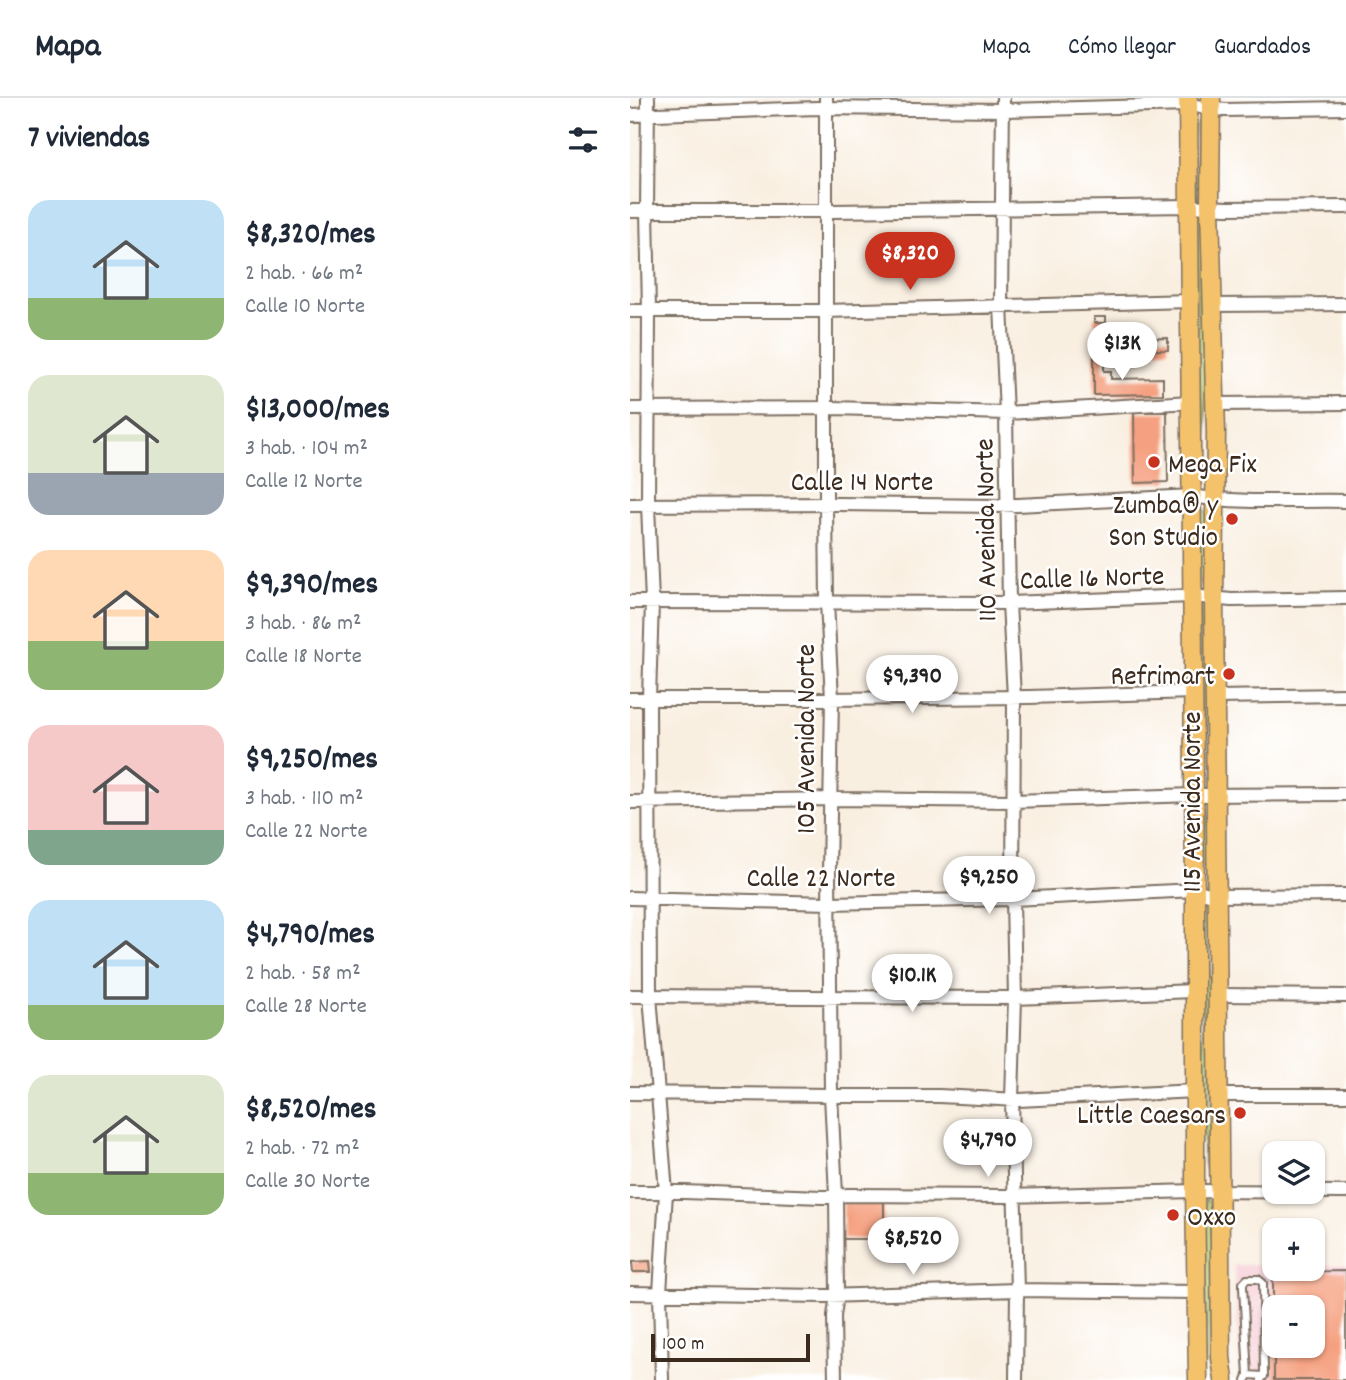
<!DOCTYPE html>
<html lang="es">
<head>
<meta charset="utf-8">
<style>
	body { margin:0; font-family:Dekko,sans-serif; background:#f2f2f3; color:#1f2937; height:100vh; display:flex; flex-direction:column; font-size:26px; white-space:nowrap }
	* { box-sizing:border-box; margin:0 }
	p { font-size:23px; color:#747a83 }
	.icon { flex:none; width:38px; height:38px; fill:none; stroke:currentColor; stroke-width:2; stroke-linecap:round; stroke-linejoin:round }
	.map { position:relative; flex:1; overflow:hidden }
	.sheet { display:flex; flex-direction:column; background:#fff; width:630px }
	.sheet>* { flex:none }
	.buttons { position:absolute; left:632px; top:1043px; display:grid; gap:14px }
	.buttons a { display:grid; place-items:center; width:63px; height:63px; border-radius:14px; background:#fff; box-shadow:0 2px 5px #0004; font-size:35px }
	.scale { position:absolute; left:21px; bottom:18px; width:159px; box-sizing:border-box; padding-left:7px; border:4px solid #3b2a1e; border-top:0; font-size:19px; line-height:24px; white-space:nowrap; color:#3b2a1e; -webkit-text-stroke:5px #fff; paint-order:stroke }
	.price { position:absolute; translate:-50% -60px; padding:0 16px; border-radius:24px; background:#fff; color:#222; font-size:23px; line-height:46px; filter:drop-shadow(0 2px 4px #0008) }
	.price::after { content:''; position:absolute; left:50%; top:42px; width:21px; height:16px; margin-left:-10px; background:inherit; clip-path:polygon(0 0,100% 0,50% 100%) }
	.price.active { background:#c8321e; color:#fff }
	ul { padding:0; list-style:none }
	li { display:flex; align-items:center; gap:21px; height:175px; padding:0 28px }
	li span { display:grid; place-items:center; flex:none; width:196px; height:140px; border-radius:21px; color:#555 }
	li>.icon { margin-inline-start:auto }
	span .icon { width:84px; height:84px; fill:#fffc; stroke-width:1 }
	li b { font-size:30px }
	h2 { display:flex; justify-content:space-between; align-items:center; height:84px; padding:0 28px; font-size:30px }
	header { display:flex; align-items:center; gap:42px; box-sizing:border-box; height:98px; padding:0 35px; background:#fff; border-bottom:2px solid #e0e1e3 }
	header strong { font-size:33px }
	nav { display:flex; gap:38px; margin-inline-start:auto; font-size:24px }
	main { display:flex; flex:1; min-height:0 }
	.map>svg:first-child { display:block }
	.built { fill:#f6cfd7; fill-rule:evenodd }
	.green { fill:#b8cb6f; stroke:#7a7a46; stroke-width:2 }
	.building { fill:#f5a181 }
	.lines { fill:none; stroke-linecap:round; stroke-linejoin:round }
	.lane-casing { stroke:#7e6f62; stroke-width:10 }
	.street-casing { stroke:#7e6f62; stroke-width:16 }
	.primary-casing { stroke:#7e6f62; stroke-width:21 }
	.lane { stroke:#fff; stroke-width:6 }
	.street { stroke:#fff; stroke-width:12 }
	.primary { stroke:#f4c26a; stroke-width:18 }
	.poi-dot { fill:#c8321e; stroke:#fff; stroke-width:2.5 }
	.labels { text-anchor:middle; stroke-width:5; stroke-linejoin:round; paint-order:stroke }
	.poi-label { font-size:28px; fill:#3b2a1e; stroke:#fff; text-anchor:end }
	.street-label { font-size:28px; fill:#3b2a1e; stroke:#fff }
</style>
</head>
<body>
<header>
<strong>Mapa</strong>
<nav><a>Mapa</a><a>Cómo llegar</a><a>Guardados</a></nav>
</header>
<main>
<section class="sheet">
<h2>7 viviendas<svg class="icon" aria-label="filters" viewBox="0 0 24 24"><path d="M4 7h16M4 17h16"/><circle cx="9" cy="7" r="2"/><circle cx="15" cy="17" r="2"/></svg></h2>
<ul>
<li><span style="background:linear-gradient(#bfe0f5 70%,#8fb573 0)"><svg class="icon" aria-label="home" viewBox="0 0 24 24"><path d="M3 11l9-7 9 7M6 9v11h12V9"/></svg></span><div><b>$8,320/mes</b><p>2 hab. · 66 m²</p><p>Calle 10 Norte</p></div></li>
<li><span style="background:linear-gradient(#dfe7d0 70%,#9aa5b1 0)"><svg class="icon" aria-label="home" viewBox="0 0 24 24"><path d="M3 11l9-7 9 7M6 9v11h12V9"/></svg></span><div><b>$13,000/mes</b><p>3 hab. · 104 m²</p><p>Calle 12 Norte</p></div></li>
<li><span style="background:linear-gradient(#ffd9b3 65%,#8fb573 0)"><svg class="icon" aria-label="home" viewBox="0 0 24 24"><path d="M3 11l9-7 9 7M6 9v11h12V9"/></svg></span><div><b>$9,390/mes</b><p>3 hab. · 86 m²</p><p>Calle 18 Norte</p></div></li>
<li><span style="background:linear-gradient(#f6c9c9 75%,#7fa58c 0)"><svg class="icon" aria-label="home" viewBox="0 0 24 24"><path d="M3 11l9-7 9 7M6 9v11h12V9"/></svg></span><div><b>$9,250/mes</b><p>3 hab. · 110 m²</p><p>Calle 22 Norte</p></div></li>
<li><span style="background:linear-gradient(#bfe0f5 75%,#8fb573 0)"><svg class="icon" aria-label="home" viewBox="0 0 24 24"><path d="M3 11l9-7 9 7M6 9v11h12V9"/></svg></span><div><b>$4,790/mes</b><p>2 hab. · 58 m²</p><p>Calle 28 Norte</p></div></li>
<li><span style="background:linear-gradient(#dfe7d0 70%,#8fb573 0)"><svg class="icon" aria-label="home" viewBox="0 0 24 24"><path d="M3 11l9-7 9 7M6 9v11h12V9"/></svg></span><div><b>$8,520/mes</b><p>2 hab. · 72 m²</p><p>Calle 30 Norte</p></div></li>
</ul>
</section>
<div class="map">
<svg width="716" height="1282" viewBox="0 0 716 1282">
	<rect width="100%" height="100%" fill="#fff"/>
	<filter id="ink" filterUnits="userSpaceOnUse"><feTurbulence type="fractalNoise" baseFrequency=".0143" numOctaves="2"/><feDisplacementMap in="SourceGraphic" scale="14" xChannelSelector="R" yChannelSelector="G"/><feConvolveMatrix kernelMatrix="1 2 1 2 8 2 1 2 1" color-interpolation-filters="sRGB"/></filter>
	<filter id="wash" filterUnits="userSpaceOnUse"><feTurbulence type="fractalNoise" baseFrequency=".00686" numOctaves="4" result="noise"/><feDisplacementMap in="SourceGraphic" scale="28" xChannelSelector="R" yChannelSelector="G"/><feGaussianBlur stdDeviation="1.57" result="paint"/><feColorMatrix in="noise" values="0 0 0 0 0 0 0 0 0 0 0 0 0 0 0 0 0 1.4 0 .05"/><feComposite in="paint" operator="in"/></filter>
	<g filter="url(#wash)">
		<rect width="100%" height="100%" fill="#f9efe1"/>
		<path class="built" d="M604 1167H644V1171H682L683 1167H716V1282H610ZM644 1209H682V1248H644Z"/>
		<path class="green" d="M570 23 573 26V94L570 99 566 96 565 28Z
			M570 113 575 116 576 379 573 386 567 379 566 122Z
			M574 411 577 416 578 482 573 488 568 483 569 415Z
			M573 510 578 517 579 669 575 678 570 670 569 520Z
			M576 710 579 713 580 767 576 773 570 766V715Z
			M575 809 580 813 582 1070 577 1073 574 1066 571 816Z
			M576 1101 582 1107 584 1282H580L579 1270 576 1262 574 1110Z"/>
		<g id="blocks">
			<path class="building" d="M464 219H476V225H464Z
				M538 240V252L488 253 487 241Z
				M464 254H474V273H481V281L533 280V296L464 297Z
				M504 314H537L538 384 505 385Z
				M213 1103H254V1141H213Z
				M20 1163 21 1174H3L2 1164Z
				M716 1173V1282H644V1248H682V1209H643V1174Z"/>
		</g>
	</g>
	<g filter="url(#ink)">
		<use href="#blocks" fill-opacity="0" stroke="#7e6f62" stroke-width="2"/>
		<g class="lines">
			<defs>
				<path id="lane" d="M618 1277 613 1189V1185L617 1181H628L633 1185 634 1278
					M616 1282 618 1277 634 1278 631 1282"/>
				<path id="street" d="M18 0 17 113 19 213 18 407 22 504 19 600 20 898 36 1094 30 1195 32 1282
					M196 0V406L197 504 202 601 199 774 201 997 206 1097 207 1197 204 1218 205 1282
					M373 0 371 208 376 315 379 505 384 599 383 801 385 900 382 1001 387 1192 386 1282
					M0 17 187 10 374 12 558 7 595 12 716 10
					M0 113H203L559 108 597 110 716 109
					M583 207 716 206
					M0 213H195L560 203
					M584 306 716 305
					M0 311 203 310 376 315 561 304
					M0 407 208 406 367 408 562 398C612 406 665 402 716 403
					M0 504 379 505 562 498 601 502 716 500
					M586 599 716 597
					M0 601H193L399 599 563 594
					M0 704 207 701 383 703 564 697 716 696
					M0 800 199 805 383 801 565 792 586 798 716 797
					M587 897 716 898
					M0 898 385 900 564 893
					M0 995 309 998 389 1002 565 993
					M590 997H716
					M0 1094H54L192 1099 218 1097 378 1098 565 1093 716 1094
					M0 1195 196 1198 387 1192 566 1194"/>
				<path id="primary" d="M558 0 565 792V1093L568 1282
					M581 0 580 108 586 335 584 502 591 1259 594 1282"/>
			</defs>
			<use href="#lane" class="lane-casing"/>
			<use href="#street" class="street-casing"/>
			<use href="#primary" class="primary-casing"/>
			<use href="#lane" class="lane"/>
			<use href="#street" class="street"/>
			<use href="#primary" class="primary"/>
		</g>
	</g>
	<g class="poi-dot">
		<circle cx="524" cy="364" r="7"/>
		<circle cx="602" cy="421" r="7"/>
		<circle cx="599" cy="576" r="7"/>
		<circle cx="610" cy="1015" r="7"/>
		<circle cx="543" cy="1117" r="7"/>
	</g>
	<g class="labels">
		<g class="poi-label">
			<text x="538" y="374" text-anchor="start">Mega Fix</text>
			<text x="588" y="415">Zumba® y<tspan x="588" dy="32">Son Studio</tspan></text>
			<text x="585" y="586">Refrimart</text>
			<text x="596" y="1025">Little Caesars</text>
			<text x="557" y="1127" text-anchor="start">Oxxo</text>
		</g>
		<g class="street-label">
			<text x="232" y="392">Calle 14 Norte</text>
			<text transform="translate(354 432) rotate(-91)" y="10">110 Avenida Norte</text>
			<text transform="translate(462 478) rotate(-2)" y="10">Calle 16 Norte</text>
			<text transform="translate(174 641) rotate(-90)" y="10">105 Avenida Norte</text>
			<text transform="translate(560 704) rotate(-90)" y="10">115 Avenida Norte</text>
			<text x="191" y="788">Calle 22 Norte</text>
		</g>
	</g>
</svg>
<div class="buttons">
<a><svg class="icon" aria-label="layers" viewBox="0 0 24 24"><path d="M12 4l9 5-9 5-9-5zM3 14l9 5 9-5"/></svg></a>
<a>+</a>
<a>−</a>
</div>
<div class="scale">100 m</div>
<b class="price active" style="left:280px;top:194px">$8,320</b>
<b class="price" style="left:492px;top:284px">$13K</b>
<b class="price" style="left:282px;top:617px">$9,390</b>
<b class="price" style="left:359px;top:818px">$9,250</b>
<b class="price" style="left:282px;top:916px">$10.1K</b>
<b class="price" style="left:358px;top:1081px">$4,790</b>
<b class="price" style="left:283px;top:1179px">$8,520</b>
</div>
</main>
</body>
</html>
